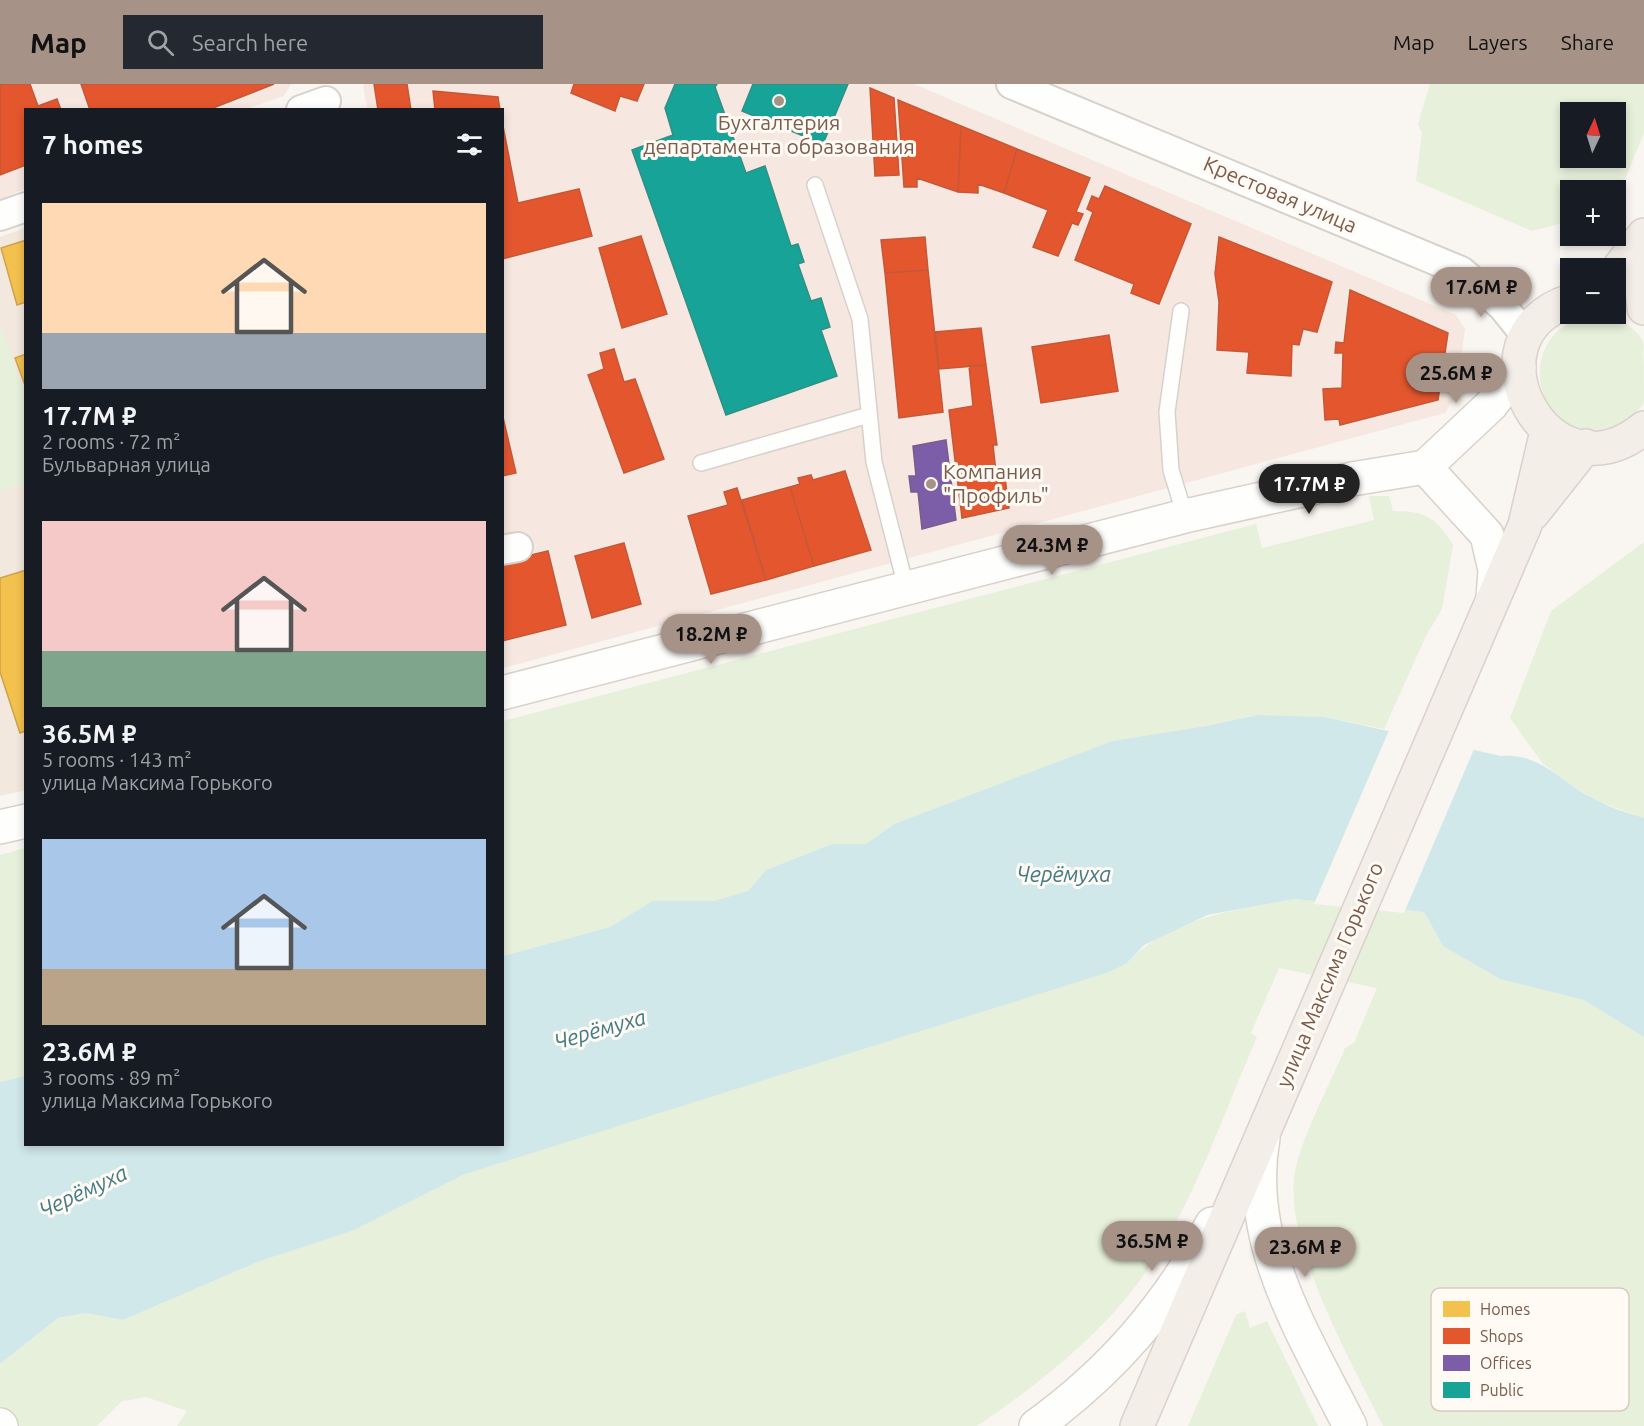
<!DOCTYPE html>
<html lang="en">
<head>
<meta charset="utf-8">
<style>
	body { margin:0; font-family:Ubuntu,sans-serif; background:#242831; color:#f1f3f6; height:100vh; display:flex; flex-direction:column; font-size:22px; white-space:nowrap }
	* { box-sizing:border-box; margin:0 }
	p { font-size:20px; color:#9ea1a6 }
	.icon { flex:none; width:33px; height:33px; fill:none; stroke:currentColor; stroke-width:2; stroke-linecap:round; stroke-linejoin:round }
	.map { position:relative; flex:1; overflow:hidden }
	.details { position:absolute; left:24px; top:24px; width:480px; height:1038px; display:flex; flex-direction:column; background:#171b24; border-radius:0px; box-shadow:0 3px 9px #0003 }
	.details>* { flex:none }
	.needle { width:39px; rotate:4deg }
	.buttons { position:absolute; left:1560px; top:18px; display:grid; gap:12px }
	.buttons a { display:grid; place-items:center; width:66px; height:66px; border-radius:0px; background:#171b24; box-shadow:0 3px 9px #0003; font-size:30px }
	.price { position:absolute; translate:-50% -51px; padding:0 14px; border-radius:21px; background:#a69286; color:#111; font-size:20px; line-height:39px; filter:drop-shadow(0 2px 3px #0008) }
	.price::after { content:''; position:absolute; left:50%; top:36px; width:18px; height:14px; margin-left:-9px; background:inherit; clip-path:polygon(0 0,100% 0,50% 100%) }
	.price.current { background:#222; color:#fff }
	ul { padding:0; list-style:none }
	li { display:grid; align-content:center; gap:12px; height:318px; padding:0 18px }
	li span { display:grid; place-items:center; height:186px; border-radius:0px; color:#555 }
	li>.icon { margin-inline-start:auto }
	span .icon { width:108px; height:108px; fill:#fffc; stroke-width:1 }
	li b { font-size:26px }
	h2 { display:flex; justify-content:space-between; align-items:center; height:72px; padding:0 18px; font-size:26px }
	header { display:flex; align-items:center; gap:36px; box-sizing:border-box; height:84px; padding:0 30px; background:#a69286; color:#111 }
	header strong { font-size:28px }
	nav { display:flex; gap:33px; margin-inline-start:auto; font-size:21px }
	.search { width:420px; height:54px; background:#242831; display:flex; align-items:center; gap:15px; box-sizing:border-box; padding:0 21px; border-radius:0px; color:#9ea1a6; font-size:22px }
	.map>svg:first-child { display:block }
	.residential { fill:#f2e8de }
	.commercial { fill:#f6e8e1 }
	.green { fill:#e7f0db; fill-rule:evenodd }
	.water { fill:#d0e8ea }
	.pier { fill:#f9f5f0 }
	.homes { fill:#f2c14e; stroke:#cea34e; stroke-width:1.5 }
	.shops { fill:#e4572e; stroke:#c45837; stroke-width:1.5 }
	.offices { fill:#7b5ea7; stroke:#7b5d8c; stroke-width:1.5 }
	.public { fill:#17a398; stroke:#358e82; stroke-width:1.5 }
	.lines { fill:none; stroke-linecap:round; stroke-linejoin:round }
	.lane-casing { stroke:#d7d1cb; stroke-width:18 }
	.street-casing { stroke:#d7d1cb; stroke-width:32 }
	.secondary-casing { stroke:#d9d2cb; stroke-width:36 }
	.primary-casing { stroke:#dad1cc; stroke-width:36 }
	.lane { stroke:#fefefd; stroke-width:15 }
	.street { stroke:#fefefd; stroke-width:28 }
	.secondary { stroke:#fefefd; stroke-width:33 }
	.primary { stroke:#f3eee8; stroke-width:33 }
	.poi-dot { fill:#a69286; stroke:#fffaf3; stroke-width:2 }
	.labels { text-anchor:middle; stroke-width:6; stroke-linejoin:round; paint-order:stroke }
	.poi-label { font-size:21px; fill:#7a5c4d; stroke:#fffaf3 }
	.street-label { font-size:21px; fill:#7a5c4d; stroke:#fffaf3 }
	.water-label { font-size:22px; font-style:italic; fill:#437c86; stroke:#fffaf3 }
	.key { fill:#fffaf3; stroke:#d7cbc1; stroke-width:1.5 }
	.key-label { font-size:16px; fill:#7a5c4d }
</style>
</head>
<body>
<header>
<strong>Map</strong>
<div class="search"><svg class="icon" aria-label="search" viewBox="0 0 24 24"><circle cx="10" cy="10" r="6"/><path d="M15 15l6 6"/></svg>Search here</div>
<nav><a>Map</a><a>Layers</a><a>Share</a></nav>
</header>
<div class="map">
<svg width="1644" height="1342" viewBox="0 0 1644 1342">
	<rect width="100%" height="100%" fill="#f9f5f0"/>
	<path class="residential" d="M25 144 26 706 0 712V153Z"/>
	<path class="commercial" d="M0 0H291L284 12 246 25 26 26 25 105 0 115Z
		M363 0H914L1456 231 1465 245 1456 312 1445 329 503 584 502 26 367 25Z"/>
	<path class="green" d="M1430 0H1644V49L1616 117V106H1570V137L1532 147 1416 97 1422 49 1418 40ZM1570 28H1616V74H1570Z
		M1591 232C1610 232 1635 239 1643 258 1644 270 1644 304 1644 319 1634 333 1620 342 1602 345 1530 355 1513 245 1591 232Z
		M0 240 25 311V400L0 407Z
		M1369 412H1389L1393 427C1425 427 1436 433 1453 461L1442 525 1426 552 1384 645 1325 633 1258 631 1206 642 1112 657 894 740 866 760H832L766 786 748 807 715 817H652L610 843 503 872V637L1256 440 1262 464 1374 436Z
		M1644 458V734L1594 716 1543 680 1510 634 1551 527Z
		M25 764V992L0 998V771Z
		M1294 815 1424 828 1443 862 1500 895 1584 916 1644 953V1342H1383C1352 1280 1287 1164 1294 1096 1297 1060 1331 999 1345 964L1354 959 1377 904 1279 884 1251 949 1257 953C1226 1024 1200 1101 1159 1168 1115 1241 1047 1294 977 1342H177L187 1327 146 1313 122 1317 97 1342H0V1280L58 1234 85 1229 123 1236 260 1177 352 1147 465 1090 1127 879C1170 833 1235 826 1294 815Z
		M1245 1227 1250 1244 1267 1237 1318 1342H1188L1236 1231Z"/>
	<path class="water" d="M1258 631 1325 633 1501 672C1541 668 1563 700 1596 716 1611 724 1628 729 1644 734V953L1584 916 1500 895 1443 862 1424 828 1294 815 1207 831 1144 861 1127 879 1109 888 465 1090 352 1147 260 1177 123 1236 85 1229 58 1234 0 1280V998L25 992 26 1060H502L503 872 610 843 652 817H714L748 807 766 786 832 760H866L894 740 1112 657 1206 642Z"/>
	<path class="pier" d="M1390 644 1475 663 1404 829 1314 820Z"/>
	<path class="homes" d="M26 156V218L17 221 1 164Z
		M26 270V304L15 274Z
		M26 486V647L20 649 0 588V494Z"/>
	<path class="shops" d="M0 0H30L38 22 57 15 61 26H26V81L0 91Z
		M81 0H274L208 26H90Z
		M374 0H407L411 26H378Z
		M574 0H644L637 17 620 12 615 27 571 9Z
		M870 4 894 14 899 91 875 92Z
		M433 7 498 13 500 26H435Z
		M898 16 961 42 958 108 917 94V103H904Z
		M502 37 518 119 579 105 592 152 502 175Z
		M961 42 1017 65 1004 109 978 100V109L958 108Z
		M1017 65 1090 94 1076 128 1083 130 1078 141 1072 139 1058 172 1033 163 1048 126 1004 109Z
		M1105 102 1191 140 1159 220 1131 209 1134 200 1075 176 1093 128 1087 125 1092 112 1099 115Z
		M641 152 667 230 622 244 599 164Z
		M925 153 928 186 885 189 881 156Z
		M1219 153 1332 198 1317 248 1303 245 1299 261 1292 260 1291 292 1247 289 1249 268 1217 266 1219 218 1215 190Z
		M928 186 943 328 899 334 885 189Z
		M1350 206 1448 249 1438 316 1340 341 1339 335 1325 336 1323 305 1342 304 1343 269H1335L1336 258 1344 259Z
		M981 244 986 281 939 285 935 248Z
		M1109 251 1118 307 1041 319 1032 263Z
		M614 265 624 298 635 295 664 375 624 389 588 291 604 285 600 269Z
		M986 281 997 361H993L996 388 1004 386 1009 424 962 434 949 326 973 322 969 282Z
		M502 329 516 389 502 392Z
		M845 387 871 466 814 482 790 403 800 400 798 394 811 391 813 396Z
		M790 403 814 482 766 496 742 416Z
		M737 404 766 496 711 510 688 432 728 421 724 408Z
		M624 459 641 520 592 534 575 472Z
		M548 467 566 541 502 557V478Z"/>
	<path class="offices" d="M946 356 956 436 922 445 918 408H911L909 392H916L913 362Z"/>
	<path class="public" d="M675 0H717L715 3 746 89 765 82 791 162 798 160 804 178 798 180 811 217 821 214 830 243 821 246 837 292 726 331 632 66 673 51 665 24Z
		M753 0H848L823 60 742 27Z"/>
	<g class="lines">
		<defs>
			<path id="lane" d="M815 101 860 235 874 378 906 503
				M1181 227 1167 328 1171 386 1185 432
				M701 379 869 331"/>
			<path id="street" d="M1011 0 1461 187 1502 222 1527 253
				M301 26 326 17
				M0 132 26 123
				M502 466 518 463"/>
			<path id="secondary" d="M1425 383 1487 451 1495 486 1493 514
				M1425 383 1491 321 1519 283
				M502 609 1185 432 1352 395 1425 383
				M0 743 26 737
				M1263 1054C1244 1159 1305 1252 1350 1342
				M0 1341 1 1342
				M1036 1342C1112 1287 1167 1223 1212 1140"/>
			<path id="primary" d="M1644 169 1642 203 1644 224
				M1616 188 1644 151
				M1570 217C1459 253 1549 422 1644 344
				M1533 429 1586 362
				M1137 1342 1525 441 1547 347"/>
		</defs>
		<use href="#lane" class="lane-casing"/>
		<use href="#street" class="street-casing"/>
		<use href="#secondary" class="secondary-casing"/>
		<use href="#primary" class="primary-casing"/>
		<use href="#lane" class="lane"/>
		<use href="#street" class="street"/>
		<use href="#secondary" class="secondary"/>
		<use href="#primary" class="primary"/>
	</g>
	<g class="poi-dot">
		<circle cx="779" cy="17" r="6"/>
		<circle cx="931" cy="400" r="6"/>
	</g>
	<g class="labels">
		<g class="poi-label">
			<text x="779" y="46">Бухгалтерия<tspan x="779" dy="24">департамента образования</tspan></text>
			<text x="943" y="395" text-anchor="start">Компания<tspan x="943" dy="24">"Профиль"</tspan></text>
		</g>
		<g class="street-label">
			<text transform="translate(1280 111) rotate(23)" y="7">Крестовая улица</text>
			<text transform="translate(1330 891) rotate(-67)" y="7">улица Максима Горького</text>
		</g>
		<g class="water-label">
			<text x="1064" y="798">Черёмуха</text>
			<text transform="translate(600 945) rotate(-16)" y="8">Черёмуха</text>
			<text transform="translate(83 1107) rotate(-25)" y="8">Черёмуха</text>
		</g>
	</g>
	<rect x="1431" y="1204" width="198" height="123" rx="9" class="key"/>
	<rect x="1443" y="1217" width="27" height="16" fill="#f2c14e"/>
	<rect x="1443" y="1244" width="27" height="16" fill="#e4572e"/>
	<rect x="1443" y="1271" width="27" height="16" fill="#7b5ea7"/>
	<rect x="1443" y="1298" width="27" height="16" fill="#17a398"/>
	<g class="key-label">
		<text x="1480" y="1231">Homes</text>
		<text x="1480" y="1258">Shops</text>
		<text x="1480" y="1285">Offices</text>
		<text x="1480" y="1312">Public</text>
	</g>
</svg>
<div class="buttons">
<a><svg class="needle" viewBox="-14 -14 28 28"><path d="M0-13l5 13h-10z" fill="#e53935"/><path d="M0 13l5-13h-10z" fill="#9ea1a6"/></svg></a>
<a>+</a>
<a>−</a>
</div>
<b class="price" style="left:1481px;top:234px">17.6M ₽</b>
<b class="price" style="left:1456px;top:320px">25.6M ₽</b>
<b class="price current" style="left:1309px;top:431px">17.7M ₽</b>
<b class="price" style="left:1052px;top:492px">24.3M ₽</b>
<b class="price" style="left:711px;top:581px">18.2M ₽</b>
<b class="price" style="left:1152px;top:1188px">36.5M ₽</b>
<b class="price" style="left:1305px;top:1194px">23.6M ₽</b>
<section class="details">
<h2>7 homes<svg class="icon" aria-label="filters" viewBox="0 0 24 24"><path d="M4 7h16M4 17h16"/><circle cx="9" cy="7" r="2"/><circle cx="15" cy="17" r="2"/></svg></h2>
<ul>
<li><span style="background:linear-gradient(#ffd9b3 70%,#9aa5b1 0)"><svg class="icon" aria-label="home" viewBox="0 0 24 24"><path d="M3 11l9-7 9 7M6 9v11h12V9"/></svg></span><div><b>17.7M ₽</b><p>2 rooms · 72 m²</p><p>Бульварная улица</p></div></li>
<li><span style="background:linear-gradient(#f6c9c9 70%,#7fa58c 0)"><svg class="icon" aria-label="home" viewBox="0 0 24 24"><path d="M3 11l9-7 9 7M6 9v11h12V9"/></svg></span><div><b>36.5M ₽</b><p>5 rooms · 143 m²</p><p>улица Максима Горького</p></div></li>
<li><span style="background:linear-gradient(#a9c7e8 70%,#b9a48a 0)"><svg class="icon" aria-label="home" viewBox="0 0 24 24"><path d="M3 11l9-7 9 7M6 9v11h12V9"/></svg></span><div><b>23.6M ₽</b><p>3 rooms · 89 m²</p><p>улица Максима Горького</p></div></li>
</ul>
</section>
</div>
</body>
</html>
